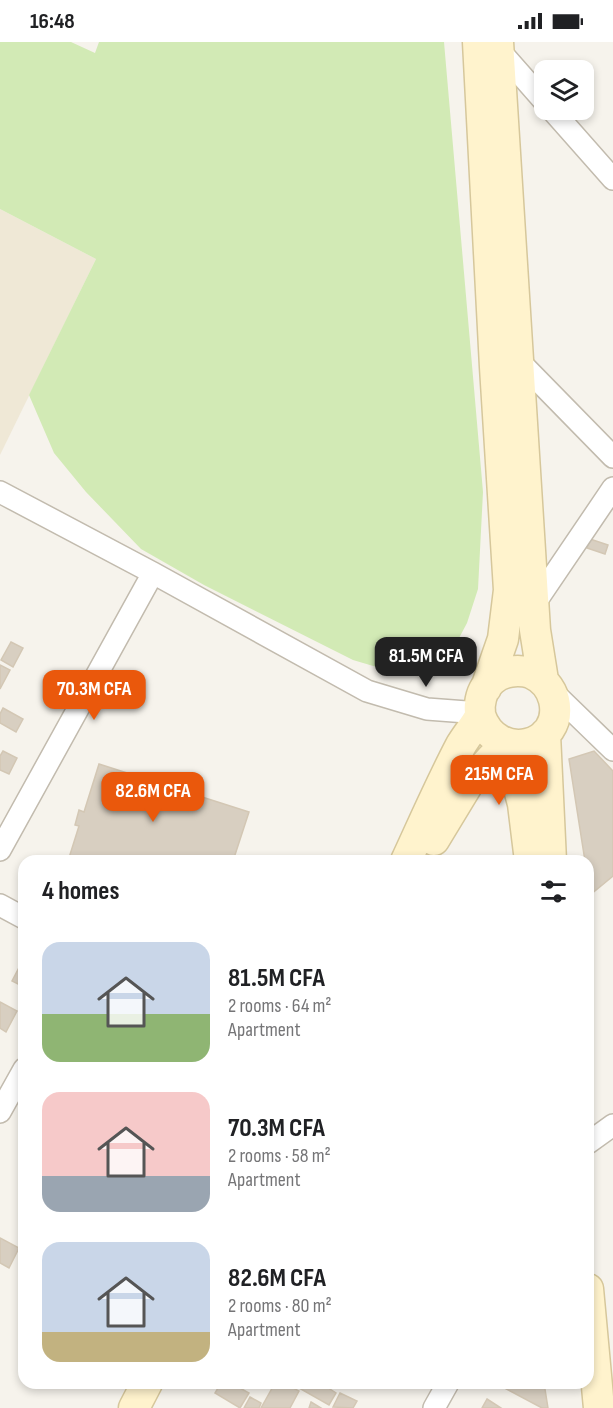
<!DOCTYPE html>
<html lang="en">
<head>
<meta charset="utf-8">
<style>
	body { margin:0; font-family:"Sofia Sans Condensed",sans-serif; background:#f2f2f2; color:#202124; height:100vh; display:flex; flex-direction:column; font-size:22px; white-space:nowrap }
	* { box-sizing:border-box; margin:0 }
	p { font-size:20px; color:#757577 }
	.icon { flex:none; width:33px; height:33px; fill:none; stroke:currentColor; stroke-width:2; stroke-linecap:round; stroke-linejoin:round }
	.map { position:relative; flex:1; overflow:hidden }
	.drawer { position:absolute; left:18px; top:813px; width:576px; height:534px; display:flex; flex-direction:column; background:#fff; border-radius:18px; box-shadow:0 3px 9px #0003 }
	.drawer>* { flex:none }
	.fabs { position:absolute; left:534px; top:18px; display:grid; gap:12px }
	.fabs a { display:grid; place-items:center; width:60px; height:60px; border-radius:12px; background:#fff; box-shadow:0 3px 9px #0003; font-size:30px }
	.price { position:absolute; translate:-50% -51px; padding:0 14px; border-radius:12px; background:#ea580c; color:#fff; font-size:20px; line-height:39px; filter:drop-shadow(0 2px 3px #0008) }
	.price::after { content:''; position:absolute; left:50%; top:36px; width:18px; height:14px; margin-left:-9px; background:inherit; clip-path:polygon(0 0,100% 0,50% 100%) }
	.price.active { background:#222; color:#fff }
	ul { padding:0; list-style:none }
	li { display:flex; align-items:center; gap:18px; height:150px; padding:0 24px }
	li span { display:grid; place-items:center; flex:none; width:168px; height:120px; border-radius:18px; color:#555 }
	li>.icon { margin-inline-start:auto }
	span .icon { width:72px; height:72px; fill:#fffc; stroke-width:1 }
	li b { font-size:26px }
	h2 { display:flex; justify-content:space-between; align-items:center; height:72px; padding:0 24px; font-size:26px }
	.status { display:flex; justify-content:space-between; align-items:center; height:42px; padding:0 30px; background:#fff; direction:ltr }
	.status svg { height:16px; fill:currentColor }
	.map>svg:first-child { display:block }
	.education { fill:#efe8d6 }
	.green { fill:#d2eab5 }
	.building { fill:#d8cfc1; stroke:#d3c7b4; stroke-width:1.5 }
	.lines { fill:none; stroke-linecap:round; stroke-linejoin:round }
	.street-casing { stroke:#c2bbae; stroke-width:24 }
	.secondary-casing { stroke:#d6c79b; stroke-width:33 }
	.street { stroke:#fff; stroke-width:21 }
	.secondary { stroke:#fff3cd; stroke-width:30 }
</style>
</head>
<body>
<div class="status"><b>16:48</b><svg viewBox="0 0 49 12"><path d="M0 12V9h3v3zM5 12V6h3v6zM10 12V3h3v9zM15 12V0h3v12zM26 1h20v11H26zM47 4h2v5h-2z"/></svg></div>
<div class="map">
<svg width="613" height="1366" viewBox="0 0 613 1366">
	<rect width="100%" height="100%" fill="#f6f3ec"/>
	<path class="education" d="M0 167 96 217 0 413Z"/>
	<path class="green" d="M0 0H71L95 11 99 0H444L483 450 478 547 467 581 449 615 420 629H390L353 618 204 543 141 507 86 450 54 411 29 353 96 217 0 167Z"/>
	<path class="building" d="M590 497 608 503 605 512 587 506Z
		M11 600 23 606 13 625 1 618Z
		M0 623 10 628 0 647Z
		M3 666 23 677 16 690 0 681V672Z
		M3 709 17 716 9 732 0 728V714Z
		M594 709 613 729V834L590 853 588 819H585L569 717Z
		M99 722 249 770 233 819H68L79 784 75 783 79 768 84 770Z
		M23 918H24V945L12 939Z
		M0 960 17 969 6 990 0 986Z
		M0 1196 19 1206 9 1226 0 1221Z
		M221 1341H231L249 1351 240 1366 215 1351Z
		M275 1341H284L299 1349 290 1366H261Z
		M302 1341H334L330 1347 336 1351 329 1363 299 1346Z
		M495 1341H544L548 1366H542Z
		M340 1351 357 1359 353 1366 333 1365Z
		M250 1355 261 1361 259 1366H244Z
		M487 1357 501 1366H482Z
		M311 1360 321 1366H309Z"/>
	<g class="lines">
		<defs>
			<path id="street" d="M499 8 544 59
				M552 68 613 137
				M520 320 613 415
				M0 450 153 531 367 649 427 667 480 671
				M535 561 613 446
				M550 647 613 708
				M0 808 153 531
				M0 863 24 876
				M0 1070 24 1027
				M588 1101 613 1083
				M434 1366 448 1341"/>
			<path id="secondary" d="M478 0 495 325 509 548 503 597 486 646
				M498 0 535 588 543 638
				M545 692 551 819
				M507 702 523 762 530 819
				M434 798 468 742 505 702
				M406 819C424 780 441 741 461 703 467 693 474 685 479 676 481 671 479 667 480 662 481 653 485 644 492 638 502 629 518 627 531 631 542 636 551 646 554 658 565 705 497 723 480 673
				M588 1247 599 1366
				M134 1366 147 1341"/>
		</defs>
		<use href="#street" class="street-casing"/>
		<use href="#secondary" class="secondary-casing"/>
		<use href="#street" class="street"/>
		<use href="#secondary" class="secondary"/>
	</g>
</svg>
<div class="fabs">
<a><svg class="icon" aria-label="layers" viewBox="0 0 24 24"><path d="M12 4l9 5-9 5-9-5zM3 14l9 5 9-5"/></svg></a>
</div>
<b class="price active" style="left:426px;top:646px">81.5M CFA</b>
<b class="price" style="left:94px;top:679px">70.3M CFA</b>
<b class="price" style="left:499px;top:764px">215M CFA</b>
<b class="price" style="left:153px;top:781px">82.6M CFA</b>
<section class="drawer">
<h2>4 homes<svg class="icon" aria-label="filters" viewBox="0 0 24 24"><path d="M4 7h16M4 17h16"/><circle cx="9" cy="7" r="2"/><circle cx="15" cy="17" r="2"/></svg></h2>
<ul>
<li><span style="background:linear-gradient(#c9d6e8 60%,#8fb573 0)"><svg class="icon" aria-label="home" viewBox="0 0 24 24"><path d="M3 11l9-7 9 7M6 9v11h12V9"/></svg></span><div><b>81.5M CFA</b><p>2 rooms · 64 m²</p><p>Apartment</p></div></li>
<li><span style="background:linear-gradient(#f6c9c9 70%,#9aa5b1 0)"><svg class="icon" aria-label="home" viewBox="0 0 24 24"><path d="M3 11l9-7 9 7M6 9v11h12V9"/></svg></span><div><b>70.3M CFA</b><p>2 rooms · 58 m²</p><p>Apartment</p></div></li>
<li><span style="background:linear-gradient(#c9d6e8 75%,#c2b280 0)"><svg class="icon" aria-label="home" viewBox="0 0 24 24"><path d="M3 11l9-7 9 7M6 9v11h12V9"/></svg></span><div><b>82.6M CFA</b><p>2 rooms · 80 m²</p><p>Apartment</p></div></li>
</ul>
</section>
</div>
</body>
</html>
